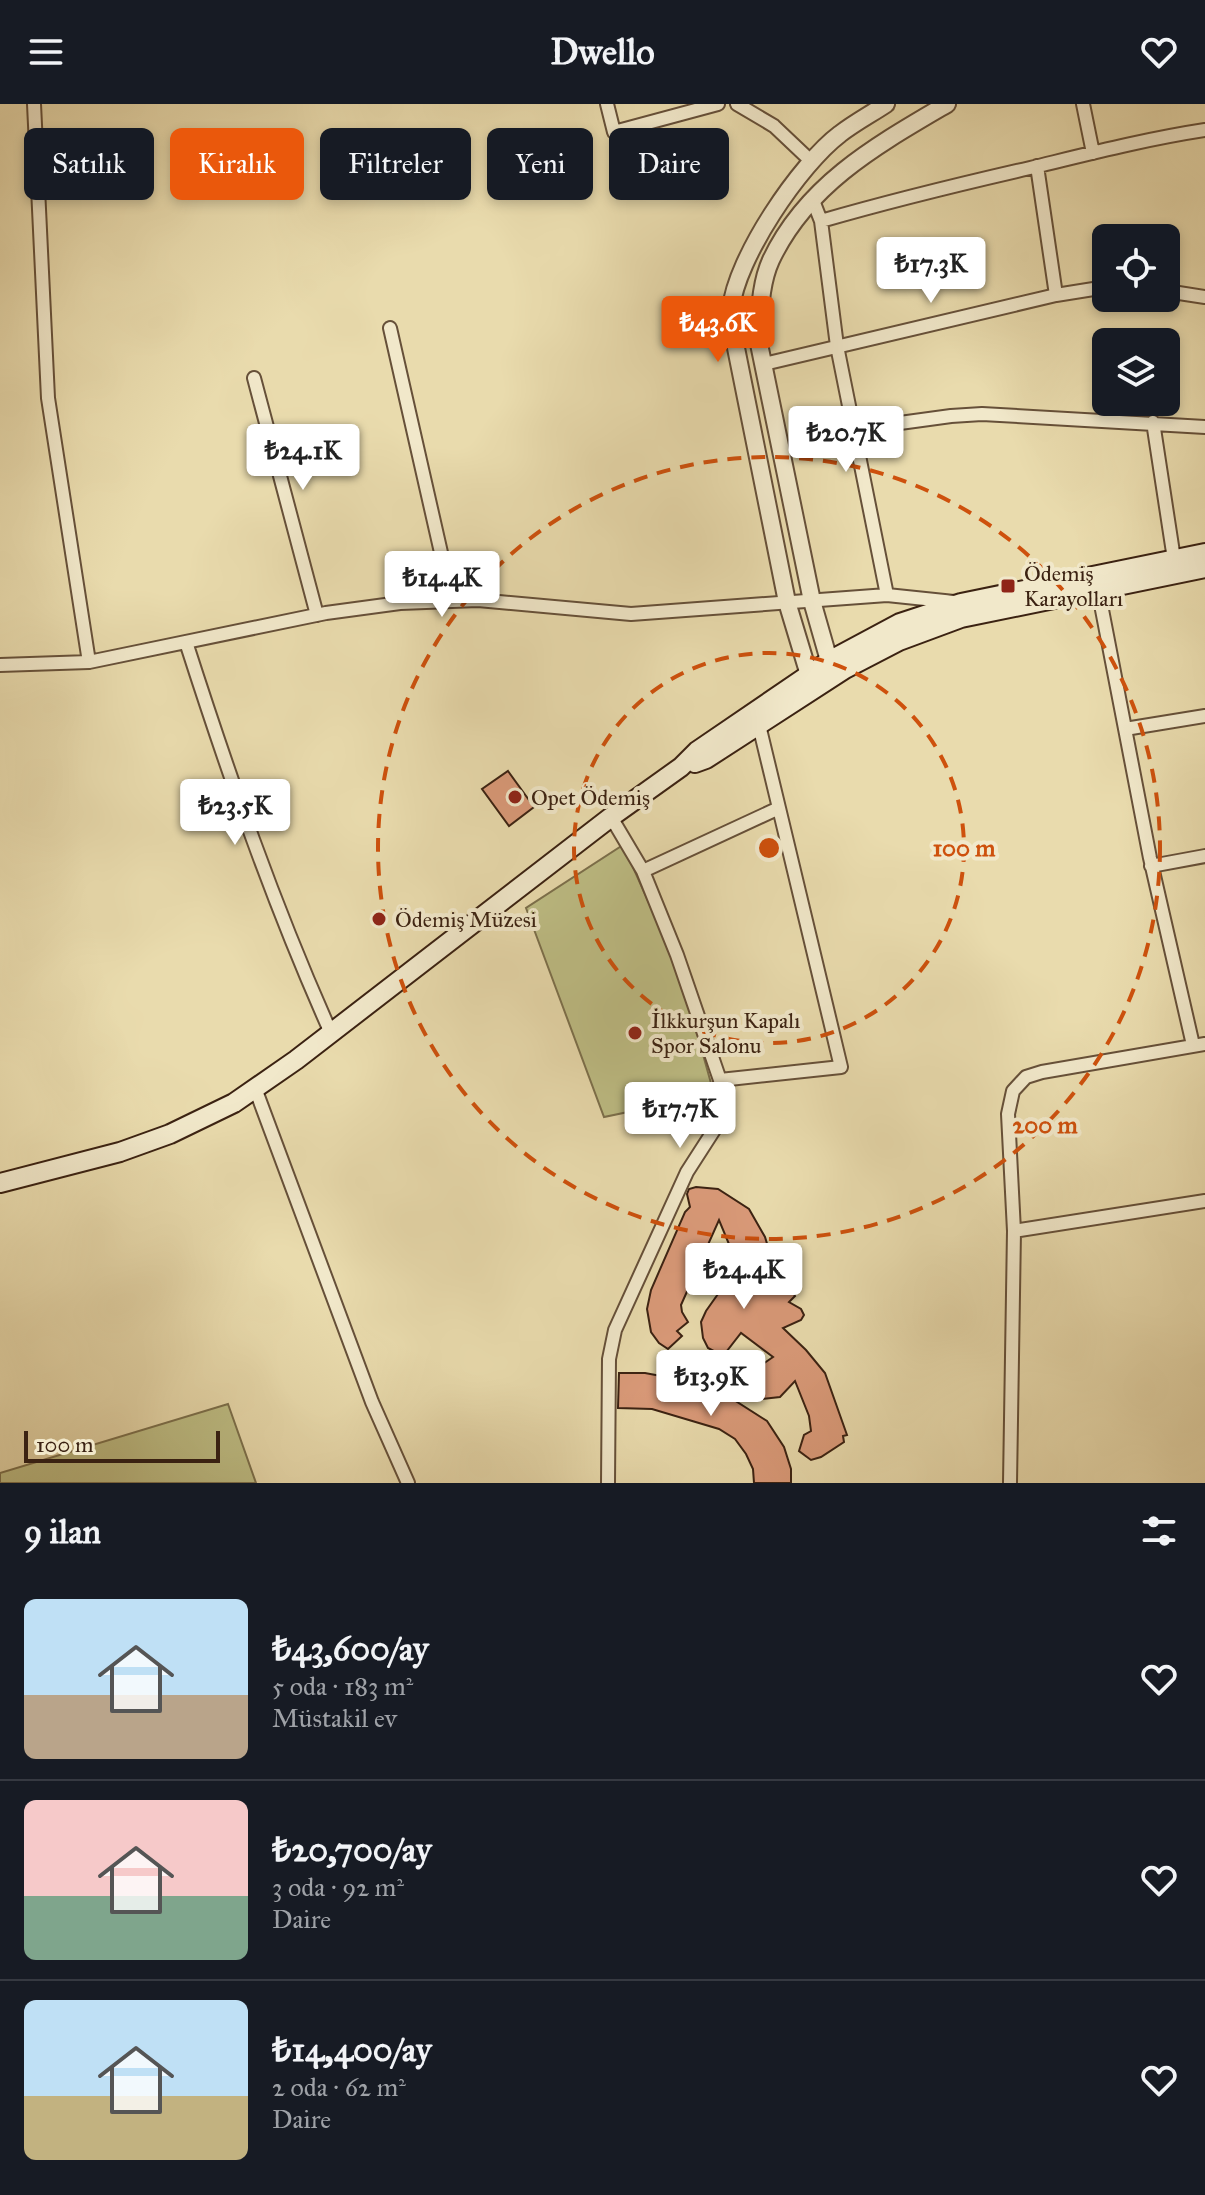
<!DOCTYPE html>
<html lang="tr">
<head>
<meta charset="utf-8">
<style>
	body { margin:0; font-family:"IM FELL Great Primer",serif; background:#20242c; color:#f1f3f6; height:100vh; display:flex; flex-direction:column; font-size:30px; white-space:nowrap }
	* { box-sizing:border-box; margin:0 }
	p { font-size:26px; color:#9ea1a6 }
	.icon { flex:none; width:44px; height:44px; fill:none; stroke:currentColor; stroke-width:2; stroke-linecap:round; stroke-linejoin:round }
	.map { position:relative; height:1379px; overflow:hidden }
	.drawer { display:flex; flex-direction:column; background:#171b24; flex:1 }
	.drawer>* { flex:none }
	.top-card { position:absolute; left:24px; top:24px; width:800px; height:72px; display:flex; gap:16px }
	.tools { position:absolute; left:1092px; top:120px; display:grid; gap:16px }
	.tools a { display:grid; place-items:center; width:88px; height:88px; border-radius:12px; background:#171b24; box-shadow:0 4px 12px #0003; font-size:40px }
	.scale { position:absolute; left:24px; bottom:20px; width:196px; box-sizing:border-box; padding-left:8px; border:4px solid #3b2212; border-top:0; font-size:22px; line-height:28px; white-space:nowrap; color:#3b2212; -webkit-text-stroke:6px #f1e8ca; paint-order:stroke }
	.price { position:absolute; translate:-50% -68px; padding:0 18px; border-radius:8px; background:#fff; color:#222; font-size:26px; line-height:52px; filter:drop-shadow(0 2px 4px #0008) }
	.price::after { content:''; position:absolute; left:50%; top:48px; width:24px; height:18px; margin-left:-12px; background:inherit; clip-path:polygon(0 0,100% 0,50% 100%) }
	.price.active { background:#ea580c; color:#fff }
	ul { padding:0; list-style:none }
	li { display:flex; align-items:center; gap:24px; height:200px; padding:0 24px }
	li+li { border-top:2px solid #363941 }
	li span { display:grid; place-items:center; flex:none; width:224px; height:160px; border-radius:12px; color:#555 }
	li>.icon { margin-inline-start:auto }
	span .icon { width:96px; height:96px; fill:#fffc; stroke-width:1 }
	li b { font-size:34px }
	h2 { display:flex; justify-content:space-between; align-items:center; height:96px; padding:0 24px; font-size:34px }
	.tag { padding:0 28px; border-radius:12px; background:#171b24; box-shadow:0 4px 12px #0003; font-size:28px; line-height:72px }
	.tag.active { background:#ea580c; color:#fff }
	header { display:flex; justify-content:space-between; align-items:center; height:104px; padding:0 24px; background:#171b24; font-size:36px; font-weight:700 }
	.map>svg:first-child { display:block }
	.green { fill:#bebe85; stroke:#7c704c; stroke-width:2 }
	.building { fill:#da9a79; stroke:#3b2212; stroke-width:2 }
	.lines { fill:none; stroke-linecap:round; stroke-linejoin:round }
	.minor-casing { stroke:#665039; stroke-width:16 }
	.tertiary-casing { stroke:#665039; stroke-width:20 }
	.secondary-casing { stroke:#3b2212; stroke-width:22 }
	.minor { stroke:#f1e8ca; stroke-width:12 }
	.tertiary { stroke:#f1e8ca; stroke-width:16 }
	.secondary { stroke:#f1e8ca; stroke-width:18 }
	.ring { fill:none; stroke:#ce510d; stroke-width:4; stroke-dasharray:14 10 }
	.poi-dot { fill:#8f2418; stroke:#f1e8ca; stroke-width:3 }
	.labels { text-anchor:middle; stroke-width:8; stroke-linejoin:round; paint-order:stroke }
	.poi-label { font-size:22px; fill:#3b2212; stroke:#f1e8ca; text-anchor:start }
	.centre { fill:#ce510d; stroke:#f1e8ca; stroke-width:4 }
	.ring-label { font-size:24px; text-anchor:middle; font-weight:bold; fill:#ce510d; stroke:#f1e8ca; stroke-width:8; stroke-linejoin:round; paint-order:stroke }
</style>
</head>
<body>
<header><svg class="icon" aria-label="menu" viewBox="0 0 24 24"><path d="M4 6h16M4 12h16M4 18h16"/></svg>Dwello<svg class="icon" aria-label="heart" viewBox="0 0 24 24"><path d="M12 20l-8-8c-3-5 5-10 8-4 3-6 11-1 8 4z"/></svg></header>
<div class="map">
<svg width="1205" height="1379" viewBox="0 0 1205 1379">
	<rect width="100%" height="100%" fill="#e9dbad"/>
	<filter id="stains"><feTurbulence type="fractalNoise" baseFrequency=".0025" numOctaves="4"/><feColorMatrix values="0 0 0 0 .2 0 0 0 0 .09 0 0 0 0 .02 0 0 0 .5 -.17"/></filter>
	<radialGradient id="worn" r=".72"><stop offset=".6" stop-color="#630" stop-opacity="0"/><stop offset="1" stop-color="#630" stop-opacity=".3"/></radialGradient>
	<path class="green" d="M623 741 680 868 714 990 604 1013 526 804Z
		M228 1300 256 1379H0V1369Z"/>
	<path class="building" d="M508 667 534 703 509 722 482 685Z
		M696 1083 718 1085 749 1105 765 1133 780 1183 787 1179 795 1192 789 1198 801 1205 804 1211 801 1216 783 1224 806 1246 825 1269 847 1331 843 1332 844 1338 821 1353 811 1356 799 1347 804 1331 811 1327 809 1312 795 1277 780 1293 752 1296 746 1280 750 1269 773 1253 741 1229 723 1252 708 1244 703 1234 701 1218 706 1207 735 1166 736 1157 719 1116 681 1201 682 1208 688 1218 677 1227 682 1232 668 1245 659 1239 651 1228 647 1205 651 1186 685 1108 690 1103 687 1090 689 1085Z
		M619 1269H645L693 1278 723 1289 767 1317 784 1343 791 1365V1379H754L753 1365 746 1350 735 1335 719 1325 652 1305 618 1304Z"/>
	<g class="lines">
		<defs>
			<path id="minor" d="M34 0 48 294 89 558
				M607 0 614 28 718 0
				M737 0 774 22 812 58
				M1083 0 1093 49
				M1037 62 1056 191
				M812 94 821 117 837 242 887 491
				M821 117C890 97 960 80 1030 64 1088 50 1146 35 1205 26
				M1166 187 1205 193
				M390 224 452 497
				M764 260 1056 191 1106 183
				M254 274 317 511
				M1153 318 1174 455
				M856 325 951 312 982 310 1205 323
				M1098 485 1150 754 1193 941
				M186 538C229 672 274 802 331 929
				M0 561 89 558 326 509 400 499 478 496 631 510 887 491 954 498
				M759 621 779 704
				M1125 625 1205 612
				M1151 762 1205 752
				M643 767 779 704 841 963 720 976
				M255 984 372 1298 408 1379
				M1014 1127 1205 1097
				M608 1379 609 1255 615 1226 687 1068 714 1026 721 994 720 976 677 851 643 767 611 713
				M1010 1379 1014 1127 1008 1010 1013 987 1026 973 1042 968 1205 940"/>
			<path id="tertiary" d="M832 567 812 497 758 235C760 209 760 180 771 156 807 80 877 41 947 0
				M812 581 787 498 733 229C732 222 730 213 731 205 736 154 800 60 840 30 854 19 871 10 886 0"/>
			<path id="secondary" d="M695 659 706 655 845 565 899 537 961 514 1205 464
				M0 1079 120 1048 170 1030 234 999 296 956 611 713 681 663 697 647 829 557 900 519 961 499 1205 449"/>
		</defs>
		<use href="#minor" class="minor-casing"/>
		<use href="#tertiary" class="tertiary-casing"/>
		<use href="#secondary" class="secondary-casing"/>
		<use href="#minor" class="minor"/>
		<use href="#tertiary" class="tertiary"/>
		<use href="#secondary" class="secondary"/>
	</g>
	<g class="ring">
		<circle cx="769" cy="744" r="195"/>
		<circle cx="769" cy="744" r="391"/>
	</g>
	<g class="poi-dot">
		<rect x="1000" y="474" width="16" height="16" rx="4"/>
		<circle cx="515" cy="693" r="8"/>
		<circle cx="379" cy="815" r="8"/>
		<circle cx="635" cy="929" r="8"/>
	</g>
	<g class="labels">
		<g class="poi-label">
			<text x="1024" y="477">Ödemiş<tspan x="1024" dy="25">Karayolları</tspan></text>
			<text x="531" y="701">Opet Ödemiş</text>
			<text x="395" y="823">Ödemiş Müzesi</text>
			<text x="651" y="924">İlkkurşun Kapalı<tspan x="651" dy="25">Spor Salonu</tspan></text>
		</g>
	</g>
	<circle cx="769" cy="744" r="12" class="centre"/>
	<g class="ring-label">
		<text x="964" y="752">100 m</text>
		<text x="1045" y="1029">200 m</text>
	</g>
	<rect width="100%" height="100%" filter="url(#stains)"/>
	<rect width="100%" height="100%" fill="url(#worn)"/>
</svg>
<div class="tools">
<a><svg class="icon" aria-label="locate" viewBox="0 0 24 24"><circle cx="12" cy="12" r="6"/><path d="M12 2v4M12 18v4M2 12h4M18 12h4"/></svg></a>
<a><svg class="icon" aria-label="layers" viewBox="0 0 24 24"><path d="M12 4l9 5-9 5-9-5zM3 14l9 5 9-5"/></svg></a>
</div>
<div class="scale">100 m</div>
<b class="price" style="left:931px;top:201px">₺17.3K</b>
<b class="price active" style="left:718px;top:260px">₺43.6K</b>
<b class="price" style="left:846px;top:370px">₺20.7K</b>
<b class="price" style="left:303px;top:388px">₺24.1K</b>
<b class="price" style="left:442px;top:515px">₺14.4K</b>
<b class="price" style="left:235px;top:743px">₺23.5K</b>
<b class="price" style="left:680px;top:1046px">₺17.7K</b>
<b class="price" style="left:744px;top:1207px">₺24.4K</b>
<b class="price" style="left:711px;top:1314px">₺13.9K</b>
<div class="top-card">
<a class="tag">Satılık</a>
<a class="tag active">Kiralık</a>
<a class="tag">Filtreler</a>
<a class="tag">Yeni</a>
<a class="tag">Daire</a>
</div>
</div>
<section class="drawer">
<h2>9 ilan<svg class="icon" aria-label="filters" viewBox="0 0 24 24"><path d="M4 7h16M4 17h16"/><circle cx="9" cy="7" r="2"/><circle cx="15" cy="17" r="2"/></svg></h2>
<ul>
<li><span style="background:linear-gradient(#bfe0f5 60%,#b9a48a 0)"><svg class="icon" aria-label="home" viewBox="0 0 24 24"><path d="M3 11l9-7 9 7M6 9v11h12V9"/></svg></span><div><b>₺43,600/ay</b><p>5 oda · 183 m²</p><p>Müstakil ev</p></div><svg class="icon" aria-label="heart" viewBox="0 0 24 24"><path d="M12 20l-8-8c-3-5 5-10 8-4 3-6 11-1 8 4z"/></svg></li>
<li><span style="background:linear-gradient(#f6c9c9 60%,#7fa58c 0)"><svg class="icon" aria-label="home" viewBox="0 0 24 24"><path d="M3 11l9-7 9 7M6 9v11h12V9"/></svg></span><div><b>₺20,700/ay</b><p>3 oda · 92 m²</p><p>Daire</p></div><svg class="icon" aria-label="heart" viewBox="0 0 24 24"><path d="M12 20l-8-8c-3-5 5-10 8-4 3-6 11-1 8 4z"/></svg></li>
<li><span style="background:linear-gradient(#bfe0f5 60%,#c2b280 0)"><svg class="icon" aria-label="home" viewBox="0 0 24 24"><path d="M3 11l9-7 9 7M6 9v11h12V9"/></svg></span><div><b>₺14,400/ay</b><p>2 oda · 62 m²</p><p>Daire</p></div><svg class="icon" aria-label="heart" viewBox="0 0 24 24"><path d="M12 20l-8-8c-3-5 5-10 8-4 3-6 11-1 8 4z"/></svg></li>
</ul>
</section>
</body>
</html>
